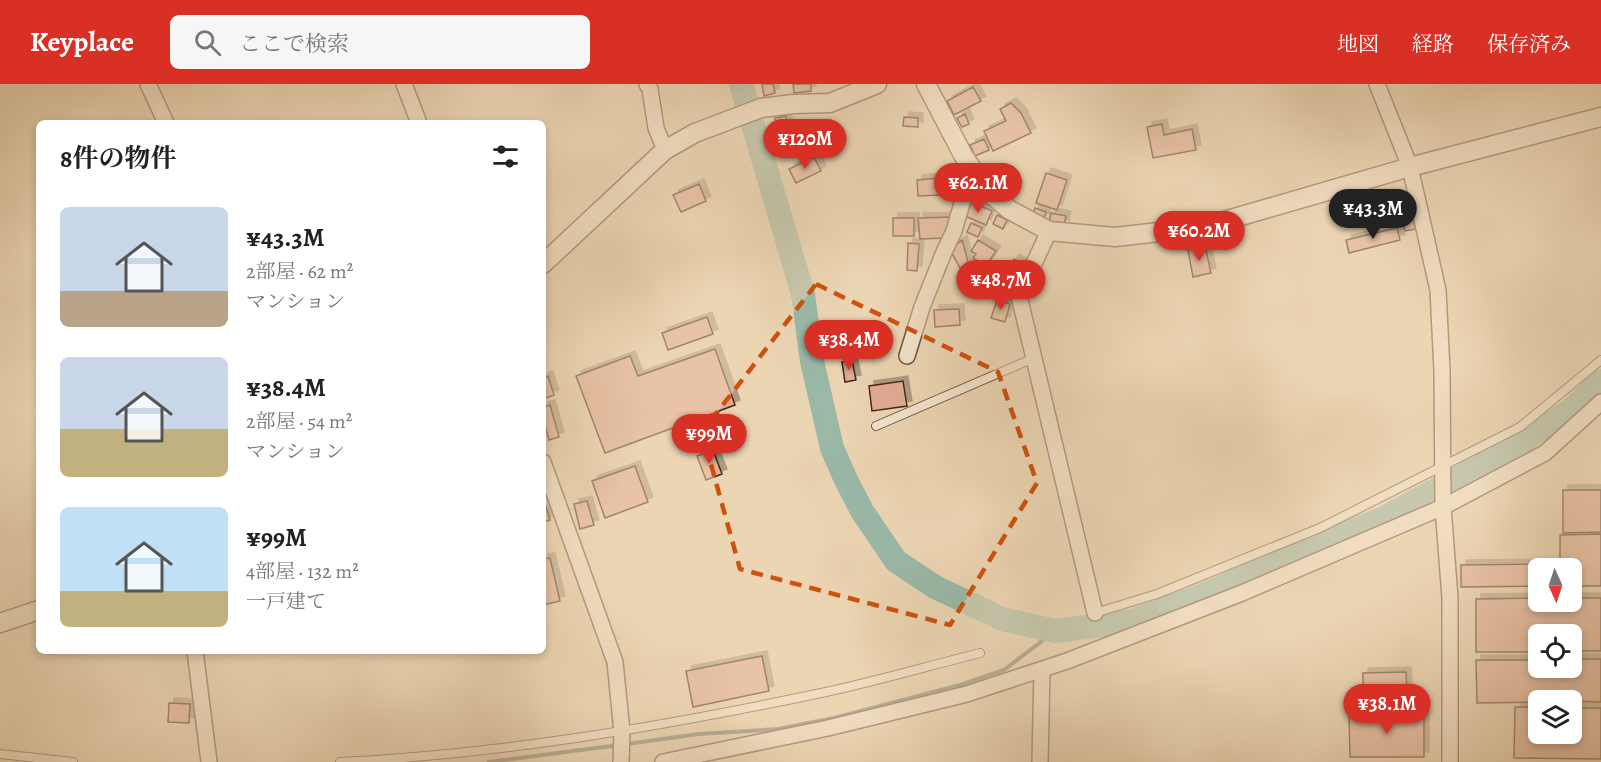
<!DOCTYPE html>
<html lang="ja">
<head>
<meta charset="utf-8">
<style>
	body { margin:0; font-family:Alegreya,"Noto Serif JP",serif; background:#f6f6f6; color:#222; height:100vh; display:flex; flex-direction:column; font-size:22px; white-space:nowrap }
	* { box-sizing:border-box; margin:0 }
	p { font-size:20px; color:#767676 }
	.icon { flex:none; width:33px; height:33px; fill:none; stroke:currentColor; stroke-width:2; stroke-linecap:round; stroke-linejoin:round }
	.map { position:relative; flex:1; overflow:hidden }
	.details { position:absolute; left:36px; top:36px; width:510px; height:534px; display:flex; flex-direction:column; background:#fff; border-radius:9px; box-shadow:0 3px 9px #0003 }
	.details>* { flex:none }
	.needle { width:39px; rotate:177deg }
	.controls { position:absolute; left:1528px; top:474px; display:grid; gap:12px }
	.controls a { display:grid; place-items:center; width:54px; height:54px; border-radius:9px; background:#fff; box-shadow:0 3px 9px #0003; font-size:30px }
	.price { position:absolute; translate:-50% -51px; padding:0 14px; border-radius:21px; background:#d93025; color:#fff; font-size:20px; line-height:39px; filter:drop-shadow(0 2px 3px #0008) }
	.price::after { content:''; position:absolute; left:50%; top:36px; width:18px; height:14px; margin-left:-9px; background:inherit; clip-path:polygon(0 0,100% 0,50% 100%) }
	.price.selected { background:#222; color:#fff }
	ul { padding:0; list-style:none }
	li { display:flex; align-items:center; gap:18px; height:150px; padding:0 24px }
	li span { display:grid; place-items:center; flex:none; width:168px; height:120px; border-radius:9px; color:#555 }
	li>.icon { margin-inline-start:auto }
	span .icon { width:72px; height:72px; fill:#fffc; stroke-width:1 }
	li b { font-size:26px }
	h2 { display:flex; justify-content:space-between; align-items:center; height:72px; padding:0 24px; font-size:26px }
	header { display:flex; align-items:center; gap:36px; box-sizing:border-box; height:84px; padding:0 30px; background:#d93025; color:#fff }
	header strong { font-size:28px }
	nav { display:flex; gap:33px; margin-inline-start:auto; font-size:21px }
	.search { width:420px; height:54px; background:#f6f6f6; display:flex; align-items:center; gap:15px; box-sizing:border-box; padding:0 21px; border-radius:9px; color:#767676; font-size:22px }
	.map>svg:first-child { display:block }
	.lines { fill:none; stroke-linecap:round; stroke-linejoin:round }
	.stream { stroke:#767e70; stroke-width:4 }
	.river { stroke:#9ab9a8; stroke-width:24 }
	.building { fill:#e5ad97; stroke:#40261c; stroke-width:1.5; filter:url(#shadow) }
	.service-casing { stroke:#6b5242; stroke-width:10 }
	.minor-casing { stroke:#6b5242; stroke-width:18 }
	.tertiary-casing { stroke:#6b5242; stroke-width:21 }
	.service { stroke:#f3e4ce; stroke-width:8 }
	.minor { stroke:#f3e4ce; stroke-width:15 }
	.tertiary { stroke:#f3e4ce; stroke-width:18 }
	.marked { fill:none; stroke:#cf510e; stroke-width:4.5; stroke-dasharray:12 8; stroke-linejoin:round }
</style>
</head>
<body>
<header>
<strong>Keyplace</strong>
<div class="search"><svg class="icon" aria-label="search" viewBox="0 0 24 24"><circle cx="10" cy="10" r="6"/><path d="M15 15l6 6"/></svg>ここで検索</div>
<nav><a>地図</a><a>経路</a><a>保存済み</a></nav>
</header>
<div class="map">
<svg width="1601" height="678" viewBox="0 0 1601 678">
	<defs>
		<filter id="shadow"><feDropShadow dx="5" dy="-5" stdDeviation="0" flood-color="#0004"/></filter>
	</defs>
	<rect width="100%" height="100%" fill="#ecd5b3"/>
	<filter id="stains"><feTurbulence type="fractalNoise" baseFrequency=".00333" numOctaves="4"/><feColorMatrix values="0 0 0 0 .2 0 0 0 0 .09 0 0 0 0 .02 0 0 0 .5 -.17"/></filter>
	<radialGradient id="worn" r=".72"><stop offset=".6" stop-color="#630" stop-opacity="0"/><stop offset="1" stop-color="#630" stop-opacity=".3"/></radialGradient>
	<g class="lines">
		<path class="stream" d="M627 660 699 650 778 645 834 634 960 601 1004 586 1055 547
			M489 678 619 661"/>
		<path class="river" d="M741 0 803 210 812 277 832 364 845 394 862 427 896 477 935 503 1002 535 1055 547 1095 542 1132 537 1208 509 1327 456 1382 435 1504 369 1571 326 1601 297"/>
	</g>
	<path class="building" d="M762 0H773L775 9 764 12Z
		M793 0H811V7L794 9Z
		M973 3 981 17 954 31 947 17Z
		M1011 19 1021 29 1031 49 993 67 984 47 1006 37 1000 25Z
		M965 30 969 40 962 43 957 34Z
		M786 32 788 46 778 48 775 34Z
		M904 33 918 34V43L903 42Z
		M1162 40 1164 51 1192 45 1196 66 1153 74 1147 43Z
		M812 47 815 64 785 70 782 52Z
		M984 55 989 66 975 72 970 61Z
		M814 73 821 87 796 99 789 85Z
		M1046 89 1067 96 1057 126 1036 119Z
		M939 94 940 111 918 112 917 96Z
		M699 100 706 117 681 128 673 111Z
		M1409 116 1416 145 1405 147 1399 118Z
		M971 118 992 127 986 141 965 132Z
		M1035 124 1046 128 1044 135 1033 131Z
		M1051 129 1066 132 1064 141 1049 138Z
		M997 131 1007 136 1003 145 993 140Z
		M953 133 946 154 920 155 918 134Z
		M893 134H914V152H893Z
		M971 139 982 144 978 153 967 148Z
		M1397 144 1400 156 1349 169 1346 156Z
		M962 156 970 185 963 189 950 166Z
		M978 156 996 167 986 182 973 174 976 170 971 167Z
		M908 159 919 160 917 187 907 186Z
		M1205 162 1211 189 1193 193 1188 166Z
		M1014 175 1024 180 1020 189 1009 184Z
		M991 185 1017 197 1009 214 983 202Z
		M997 216 1010 220 1005 238 991 234Z
		M959 225 960 241 935 243 934 226Z
		M707 233 713 250 668 266 662 249Z
		M861 244 865 267 840 271 836 249Z
		M715 265 735 321 605 369 576 292 630 272 638 292Z
		M852 276 856 296 845 298 842 278Z
		M548 292 554 311 543 315V294Z
		M903 297 907 322 872 327 869 302Z
		M550 321 559 353 549 356 543 335V323Z
		M713 366 722 390 706 396 697 372Z
		M635 382 648 418 605 434 592 397Z
		M1563 406H1601V448L1563 449Z
		M543 412 550 436 543 438Z
		M587 417 594 441 580 445 574 420Z
		M1601 450V502H1572V484H1539V502L1461 503V481L1560 480V451Z
		M550 474 560 517 543 521V475Z
		M1539 514V518H1572V514H1601V567H1572V550H1539V568H1476V515Z
		M762 572 769 607 693 623 686 587Z
		M1572 575H1601V618L1539 616V618L1477 619 1476 576H1539V584H1572Z
		M1406 588 1407 608 1363 609V589Z
		M169 619 190 620 189 639 168 638Z
		M1515 623H1539V650H1572V624H1601V675L1514 674Z
		M1349 630H1424V673H1350Z"/>
	<g class="lines">
		<defs>
			<path id="service" d="M876 342 1034 274
				M1095 529 1157 510 1320 444 1520 343 1601 276
				M0 670 73 678
				M340 678C504 670 665 642 826 608 877 597 928 582 980 569"/>
			<path id="minor" d="M148 0 166 39
				M404 0 419 39
				M647 0 650 5 656 44 665 66
				M1377 0 1410 83 1438 206 1442 287 1443 423 1450 514V678
				M1049 147 1019 212 1095 529
				M907 272 922 223 944 168 954 147 972 84
				M543 378 615 578 622 648 621 678
				M195 567 209 678
				M663 678 828 644 967 610 1067 577 1242 509 1443 423 1545 369 1601 318
				M1040 678 1042 586"/>
			<path id="tertiary" d="M926 0 963 71 985 105 1010 126 1049 147 1115 153 1203 143 1410 83 1601 33
				M543 180 665 66 695 49 761 24 793 20 830 19 877 0
				M0 539 39 526"/>
		</defs>
		<use href="#service" class="service-casing"/>
		<use href="#minor" class="minor-casing"/>
		<use href="#tertiary" class="tertiary-casing"/>
		<use href="#service" class="service"/>
		<use href="#minor" class="minor"/>
		<use href="#tertiary" class="tertiary"/>
	</g>
	<path d="M0 0H1601V678H0ZM816 200 998 288 1037 399 950 541 740 485 702 348Z" fill="#ecd5b3" fill-opacity=".55" fill-rule="evenodd"/>
	<path class="marked" d="M816 200 998 288 1037 399 950 541 740 485 702 348Z"/>
	<rect width="100%" height="100%" filter="url(#stains)"/>
	<rect width="100%" height="100%" fill="url(#worn)"/>
</svg>
<div class="controls">
<a><svg class="needle" viewBox="-14 -14 28 28"><path d="M0-13l5 13h-10z" fill="#e53935"/><path d="M0 13l5-13h-10z" fill="#767676"/></svg></a>
<a><svg class="icon" aria-label="locate" viewBox="0 0 24 24"><circle cx="12" cy="12" r="6"/><path d="M12 2v4M12 18v4M2 12h4M18 12h4"/></svg></a>
<a><svg class="icon" aria-label="layers" viewBox="0 0 24 24"><path d="M12 4l9 5-9 5-9-5zM3 14l9 5 9-5"/></svg></a>
</div>
<b class="price" style="left:805px;top:86px">¥120M</b>
<b class="price" style="left:978px;top:130px">¥62.1M</b>
<b class="price selected" style="left:1373px;top:156px">¥43.3M</b>
<b class="price" style="left:1199px;top:178px">¥60.2M</b>
<b class="price" style="left:1001px;top:227px">¥48.7M</b>
<b class="price" style="left:849px;top:287px">¥38.4M</b>
<b class="price" style="left:709px;top:381px">¥99M</b>
<b class="price" style="left:1387px;top:651px">¥38.1M</b>
<section class="details">
<h2>8件の物件<svg class="icon" aria-label="filters" viewBox="0 0 24 24"><path d="M4 7h16M4 17h16"/><circle cx="9" cy="7" r="2"/><circle cx="15" cy="17" r="2"/></svg></h2>
<ul>
<li><span style="background:linear-gradient(#c9d6e8 70%,#b9a48a 0)"><svg class="icon" aria-label="home" viewBox="0 0 24 24"><path d="M3 11l9-7 9 7M6 9v11h12V9"/></svg></span><div><b>¥43.3M</b><p>2部屋 · 62 m²</p><p>マンション</p></div></li>
<li><span style="background:linear-gradient(#c9d6e8 60%,#c2b280 0)"><svg class="icon" aria-label="home" viewBox="0 0 24 24"><path d="M3 11l9-7 9 7M6 9v11h12V9"/></svg></span><div><b>¥38.4M</b><p>2部屋 · 54 m²</p><p>マンション</p></div></li>
<li><span style="background:linear-gradient(#bfe0f5 70%,#c2b280 0)"><svg class="icon" aria-label="home" viewBox="0 0 24 24"><path d="M3 11l9-7 9 7M6 9v11h12V9"/></svg></span><div><b>¥99M</b><p>4部屋 · 132 m²</p><p>一戸建て</p></div></li>
</ul>
</section>
</div>
</body>
</html>
